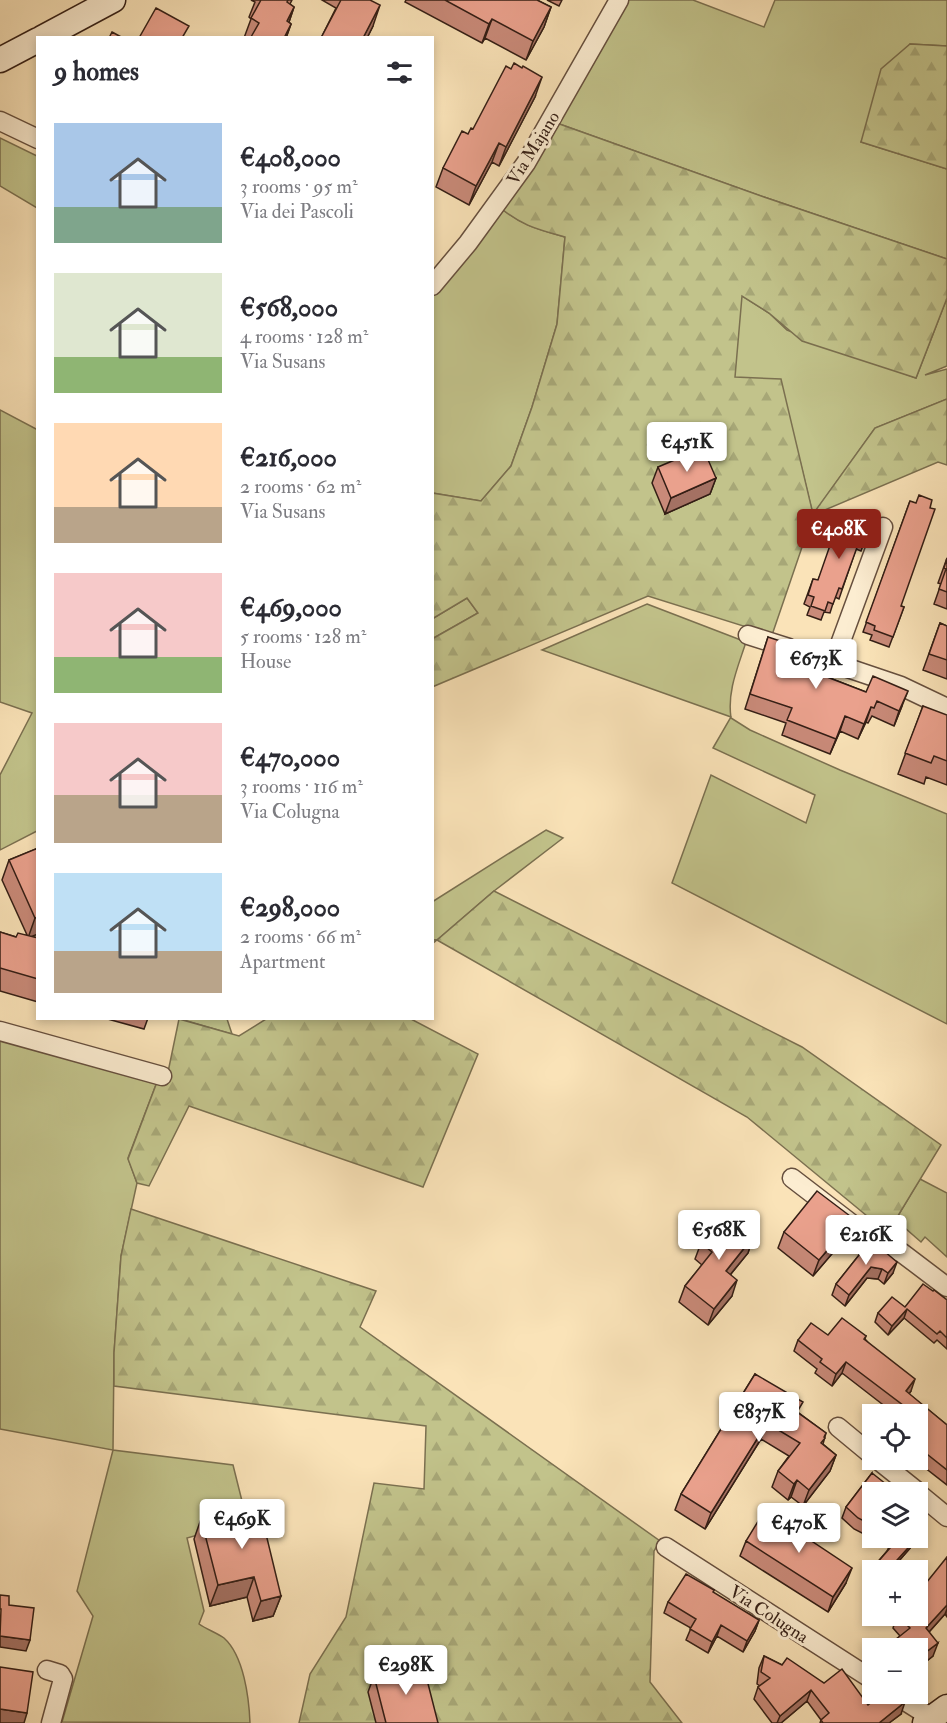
<!DOCTYPE html>
<html lang="en">
<head>
<meta charset="utf-8">
<style>
	body { margin:0; font-family:"IM FELL Double Pica",serif; background:#f2f2f3; color:#2b2b33; height:100vh; display:flex; flex-direction:column; font-size:22px; white-space:nowrap }
	* { box-sizing:border-box; margin:0 }
	p { font-size:20px; color:#7c7c81 }
	.icon { flex:none; width:33px; height:33px; fill:none; stroke:currentColor; stroke-width:2; stroke-linecap:round; stroke-linejoin:round }
	.map { position:relative; flex:1; overflow:hidden }
	.panel { position:absolute; left:36px; top:36px; width:398px; height:984px; display:flex; flex-direction:column; background:#fff; border-radius:0px; box-shadow:0 3px 9px #0003 }
	.panel>* { flex:none }
	.fabs { position:absolute; left:862px; top:1404px; display:grid; gap:12px }
	.fabs a { display:grid; place-items:center; width:66px; height:66px; border-radius:0px; background:#fff; box-shadow:0 3px 9px #0003; font-size:30px }
	.price { position:absolute; translate:-50% -51px; padding:0 14px; border-radius:6px; background:#fff; color:#222; font-size:20px; line-height:39px; filter:drop-shadow(0 2px 3px #0008) }
	.price::after { content:''; position:absolute; left:50%; top:36px; width:18px; height:14px; margin-left:-9px; background:inherit; clip-path:polygon(0 0,100% 0,50% 100%) }
	.price.selected { background:#8f2418; color:#fff }
	ul { padding:0; list-style:none }
	li { display:flex; align-items:center; gap:18px; height:150px; padding:0 18px }
	li span { display:grid; place-items:center; flex:none; width:168px; height:120px; border-radius:0px; color:#555 }
	li>.icon { margin-inline-start:auto }
	span .icon { width:72px; height:72px; fill:#fffc; stroke-width:1 }
	li b { font-size:26px }
	h2 { display:flex; justify-content:space-between; align-items:center; height:72px; padding:0 18px; font-size:26px }
	.map>svg:first-child { display:block }
	.green { fill:#c2c38b; stroke:#7b7050; stroke-width:1.5 }
	.forest { fill:url(#forest-firs); stroke:#7b7050; stroke-width:1.5 }
	.lines { fill:none; stroke-linecap:round; stroke-linejoin:round }
	.street-casing { stroke:#664f3e; stroke-width:21 }
	.secondary-casing { stroke:#341e15; stroke-width:27 }
	.street { stroke:#fcedd1; stroke-width:18 }
	.secondary { stroke:#fcedd1; stroke-width:24 }
	.wall { fill:#c98a79; stroke:#341e15; stroke-width:1.5 }
	.shaded-wall { fill:#a47163; stroke:#341e15; stroke-width:1.5 }
	.building { fill:#eaa18d; stroke:#341e15; stroke-width:1.5 }
	.labels { text-anchor:middle; stroke-width:6; stroke-linejoin:round; paint-order:stroke }
	.street-label { font-size:18px; fill:#341e15; stroke:#fcedd1 }
</style>
</head>
<body>
<div class="map">
<svg width="947" height="1723" viewBox="0 0 947 1723">
	<defs>
		<pattern id="forest-firs" width="22" height="20" patternUnits="userSpaceOnUse" patternTransform="scale(1.5)"><rect width="22" height="20" fill="#c2c38b"/><path d="M5 1l3.5 6h-7zM16 11l3.5 6h-7z" fill="#a7a777"/></pattern>
	</defs>
	<rect width="100%" height="100%" fill="#fae3b8"/>
	<filter id="stains"><feTurbulence type="fractalNoise" baseFrequency=".00333" numOctaves="4"/><feColorMatrix values="0 0 0 0 .2 0 0 0 0 .09 0 0 0 0 .02 0 0 0 .5 -.17"/></filter>
	<radialGradient id="worn" r=".72"><stop offset=".6" stop-color="#630" stop-opacity="0"/><stop offset="1" stop-color="#630" stop-opacity=".3"/></radialGradient>
	<path class="green" d="M619 0H693L764 27 775 0H947V46L910 44 861 142 947 169V259L764 197 551 121Z
		M0 138 37 156V208L0 186Z
		M497 205C520 225 536 229 565 237L557 324 532 407 511 466 481 501 432 493V293Z
		M741 295 769 313 787 330 916 378 947 298V366L925 375 947 369V399L875 428 813 515 800 461 734 377Z
		M0 410 38 430 37 831 0 850V775L32 713 0 702Z
		M467 598 478 613 432 639V619Z
		M647 604 746 642C738 667 727 691 731 718L750 730 840 770 947 814V1024L672 883 711 775 806 823 815 795 713 748 731 717 542 650Z
		M546 830 563 838 494 891 437 940H432V902Z
		M180 1019H227L232 1034Z
		M0 1038 157 1082 128 1158 137 1183 121 1256 114 1353 113 1450 233 1465 247 1521 187 1538 204 1611 199 1624C206 1629 217 1633 224 1638 244 1656 249 1698 250 1723L62 1722 93 1616 77 1591 113 1450 0 1429Z
		M920 1179 947 1193V1257L925 1237 921 1242 906 1229 893 1224Z"/>
	<path class="forest" d="M910 44 947 46V169L861 142 881 69Z
		M551 121 764 197 947 259V298L916 378 802 341 769 313 742 296 735 377 781 379 813 514 875 428 947 399V465L938 462 813 515 772 635 648 596 432 687V639L478 613 467 598 432 619V493L481 501 511 466 532 407 557 324 565 237C536 229 520 225 497 205Z
		M494 891 802 1047 941 1145 893 1224 878 1225 747 1117 437 940 432 944V940H437Z
		M179 1019 239 1036 266 1019H411L478 1054 423 1187 189 1106 149 1186 137 1183 128 1159 157 1082 167 1077Z
		M131 1209 376 1291 360 1327 660 1541 654 1551 650 1682 682 1723H299L310 1674 346 1617 374 1483 424 1489 426 1426 114 1386V1353L121 1256Z"/>
	<g class="lines">
		<defs>
			<path id="street" d="M0 121 38 139
				M432 286 468 243 526 163 619 0
				M883 527 833 663 901 686 947 708
				M748 635 789 648
				M0 1031 162 1076
				M792 1178 874 1241 902 1253 947 1287
				M838 1427 873 1456
				M878 1460 918 1492
				M918 1493 947 1517
				M666 1547 873 1680
				M47 1670 60 1674 63 1679 51 1723
				M894 1694 932 1718"/>
			<path id="secondary" d="M42 38 113 0
				M0 60 38 40
				M925 1723 947 1707"/>
		</defs>
		<use href="#street" class="street-casing"/>
		<use href="#secondary" class="secondary-casing"/>
		<use href="#street" class="street"/>
		<use href="#secondary" class="secondary"/>
	</g>
	<path class="wall" d="M251 0H292L290 4 294 7 289 22 291 24 286 38H244L251 19 249 17 255 2Z
		M322 0H370L373 26 367 38H321L336 8Z
		M406 0H537L551 7 544 27 526 60 485 38 482 43 405 2Z
		M547 0H562L559 6Z
		M535 97 499 166 492 162 469 205 436 187 443 168 468 134Z
		M658 467 716 478 710 494 665 514 652 483Z
		M910 501 901 606 904 607 889 647 870 640 872 635 863 632Z
		M874 517 861 551 856 549 839 599 835 597 830 613 824 612 821 620 807 615 810 607 804 604 813 579 818 580 839 532 856 521Z
		M947 558V609L934 604 941 584 938 583Z
		M940 623 947 626V679L923 670Z
		M768 637 814 672 902 706 894 726 872 716 868 723 866 722 858 739 840 731 830 754 782 735 786 723 745 709Z
		M923 706 947 723V785L926 777 924 784 898 774Z
		M38 848V934L31 936 38 938V1002L0 991V932L16 937 27 935 2 880 9 860Z
		M104 1018H148L144 1029Z
		M784 1232 848 1235 813 1276 778 1248Z
		M753 1237 748 1253 731 1274 732 1296 708 1325 679 1302 685 1286 702 1265 695 1259 701 1243Z
		M871 1240 893 1273 884 1284 878 1279 867 1278 845 1306 832 1295 836 1284Z
		M933 1291 947 1300V1349L937 1340 934 1343 904 1318 888 1335 875 1322 878 1313 905 1307Z
		M828 1335 866 1336 865 1339 911 1391 909 1394 947 1425V1485L915 1460H918V1414H895L842 1373 832 1386 815 1373 817 1369 794 1351 798 1340Z
		M755 1374 799 1413 826 1433 823 1444 836 1455 830 1471 803 1506 791 1497 788 1500 772 1487 778 1471 789 1456 761 1439 705 1529 675 1510 681 1494Z
		M872 1473 873 1527 866 1535 854 1529 842 1518 846 1507Z
		M201 1519 281 1596 273 1616 253 1621 247 1597 210 1606 194 1539Z
		M918 1539 891 1570H875L874 1569 876 1564 887 1551 889 1547Z
		M746 1541 846 1583 828 1612 740 1556Z
		M947 1557V1617L945 1614 929 1632 933 1656 918 1668V1648H892L895 1640 900 1636 893 1628 897 1616H918Z
		M714 1590 713 1593 759 1620 755 1631 743 1652 717 1636 708 1653 686 1640 691 1628 664 1613 668 1602Z
		M764 1656 782 1665 824 1683 868 1705 901 1714 889 1723H820L821 1720 807 1701 781 1723H772L754 1699 758 1687 760 1686 757 1684 759 1668Z
		M374 1676 438 1723H376L368 1692Z"/>
	<path class="shaded-wall" d="M380 5 373 26 367 38H363Z
		M294 7 287 28V21Z
		M551 7 544 27 526 60 533 41Z
		M492 19 485 38 482 43 489 24Z
		M291 24 286 38H284Z
		M542 77 535 97 499 166 506 147Z
		M499 143 492 162 469 205 476 186Z
		M716 478 710 494 665 514 671 498Z
		M908 691 894 726 899 711Z
		M871 707 866 722 858 739 864 724Z
		M845 716 840 731 830 754 836 739Z
		M38 917V934L28 938 35 918Z
		M854 1219 848 1235 813 1276 819 1260Z
		M753 1237 748 1253 720 1287 726 1271Z
		M897 1262 893 1273 884 1284 888 1273Z
		M871 1267 882 1269 878 1279 867 1278 845 1306 849 1295Z
		M737 1280 732 1296 708 1325 714 1309Z
		M907 1309 904 1318 888 1335 892 1326Z
		M846 1362 842 1373 832 1386 836 1374Z
		M915 1379 911 1391 902 1403 906 1391Z
		M767 1423 761 1439 705 1529 711 1513Z
		M836 1455 830 1471 803 1506 809 1490Z
		M797 1480 791 1497 788 1500 794 1484Z
		M873 1521V1527L866 1535 870 1524Z
		M920 1534 918 1539 891 1570H888L917 1538H918Z
		M852 1568 846 1583 828 1612 833 1597Z
		M254 1577 247 1597 210 1606 218 1585Z
		M281 1596 273 1616 253 1621 261 1601Z
		M947 1605V1609L945 1614 921 1641 926 1628Z
		M759 1620 755 1631 743 1652 747 1641Z
		M721 1625 717 1636 708 1653 712 1642Z
		M0 1636 30 1640 26 1651 0 1647Z
		M938 1643 933 1656 918 1668V1658Z
		M811 1690 807 1701 781 1723H777L780 1716Z
		M905 1702 901 1714 889 1723H879Z
		M0 1709 27 1713 24 1723H0Z"/>
	<path class="building" d="M261 0H288L287 2 294 7 287 21 291 24 284 38H252L251 37 259 23 251 18Z
		M341 0H370L380 5 363 38H321Z
		M445 0H537L551 7 533 41 492 19 489 24Z
		M156 8 189 26 182 38H139Z
		M112 32 123 38H109Z
		M514 63 522 68 523 66 542 77 506 147 499 143 476 186 443 168 462 131 468 134 471 128 473 129 506 66 511 69Z
		M703 448 716 478 671 498 658 467Z
		M919 495 932 500 930 508 935 509 901 606 904 607 893 637 874 630 875 626 866 622 910 501 916 503Z
		M860 512 874 517 864 541 860 539 842 589 839 588 833 604 828 602 825 611 811 606 814 597 808 595 813 579 818 580 835 531 839 533 844 517 857 521Z
		M947 558V592L939 589 946 569 944 568Z
		M940 623 947 626V660L929 654Z
		M768 637 820 654 814 672 866 692 873 676 908 691 899 711 877 701 874 708 871 707 864 724 845 716 836 739 787 720 792 708 750 694Z
		M923 706 947 715V761L934 756 931 763 905 753Z
		M38 848V917L35 918 9 860Z
		M0 932 16 937 18 933 38 938V979L0 968Z
		M817 1191 854 1219 819 1260 784 1232Z
		M725 1213 753 1237 726 1271 737 1280 714 1309 685 1286 712 1252 701 1243Z
		M871 1240 897 1262 888 1273 882 1269 871 1267 849 1295 836 1284Z
		M923 1284 933 1291 934 1290 947 1300V1338L940 1331 937 1334 907 1309 892 1326 878 1313 892 1297 905 1307Z
		M842 1318 866 1336 864 1339 915 1379 906 1391 947 1425V1470L918 1447V1414H904L908 1409 846 1362 836 1374 820 1362 822 1359 798 1340 811 1323 828 1335Z
		M755 1374 803 1402 797 1412 826 1433 824 1437 825 1438 821 1443 836 1455 809 1490 797 1480 794 1484 778 1471 800 1443 767 1423 711 1513 681 1494Z
		M872 1473 896 1492H873V1521L870 1524 858 1518 846 1507Z
		M259 1505 281 1596 261 1601 254 1577 218 1585 201 1519Z
		M765 1510 852 1568 833 1597 746 1541Z
		M896 1538H917L888 1570H883L876 1564 890 1548 889 1547Z
		M947 1557V1605L926 1628 938 1643 918 1658V1648H902L895 1640 910 1628 898 1616H918V1593Z
		M686 1574 714 1590 713 1592 759 1620 747 1641 721 1625 712 1642 690 1629 696 1619 668 1602Z
		M0 1595 9 1596V1605L34 1608 30 1640 0 1636 1 1609H0Z
		M764 1656 782 1665 787 1658 824 1683 842 1669 868 1705 882 1694H891L905 1702 879 1723H823L821 1720 829 1713 811 1690 780 1716 758 1687 770 1678 761 1672Z
		M423 1664 438 1723H386L374 1676Z
		M0 1667 33 1672 27 1713 0 1709Z"/>
	<g class="labels">
		<g class="street-label">
			<text transform="translate(533 148) rotate(-58)" y="6">Via Majano</text>
			<text transform="translate(769 1614) rotate(33)" y="6">Via Colugna</text>
		</g>
	</g>
	<rect width="100%" height="100%" filter="url(#stains)"/>
	<rect width="100%" height="100%" fill="url(#worn)"/>
</svg>
<div class="fabs">
<a><svg class="icon" aria-label="locate" viewBox="0 0 24 24"><circle cx="12" cy="12" r="6"/><path d="M12 2v4M12 18v4M2 12h4M18 12h4"/></svg></a>
<a><svg class="icon" aria-label="layers" viewBox="0 0 24 24"><path d="M12 4l9 5-9 5-9-5zM3 14l9 5 9-5"/></svg></a>
<a>+</a>
<a>−</a>
</div>
<b class="price" style="left:687px;top:473px">€451K</b>
<b class="price selected" style="left:839px;top:560px">€408K</b>
<b class="price" style="left:816px;top:690px">€673K</b>
<b class="price" style="left:719px;top:1261px">€568K</b>
<b class="price" style="left:866px;top:1266px">€216K</b>
<b class="price" style="left:759px;top:1443px">€837K</b>
<b class="price" style="left:242px;top:1550px">€469K</b>
<b class="price" style="left:799px;top:1554px">€470K</b>
<b class="price" style="left:406px;top:1696px">€298K</b>
<section class="panel">
<h2>9 homes<svg class="icon" aria-label="filters" viewBox="0 0 24 24"><path d="M4 7h16M4 17h16"/><circle cx="9" cy="7" r="2"/><circle cx="15" cy="17" r="2"/></svg></h2>
<ul>
<li><span style="background:linear-gradient(#a9c7e8 70%,#7fa58c 0)"><svg class="icon" aria-label="home" viewBox="0 0 24 24"><path d="M3 11l9-7 9 7M6 9v11h12V9"/></svg></span><div><b>€408,000</b><p>3 rooms · 95 m²</p><p>Via dei Pascoli</p></div></li>
<li><span style="background:linear-gradient(#dfe7d0 70%,#8fb573 0)"><svg class="icon" aria-label="home" viewBox="0 0 24 24"><path d="M3 11l9-7 9 7M6 9v11h12V9"/></svg></span><div><b>€568,000</b><p>4 rooms · 128 m²</p><p>Via Susans</p></div></li>
<li><span style="background:linear-gradient(#ffd9b3 70%,#b9a48a 0)"><svg class="icon" aria-label="home" viewBox="0 0 24 24"><path d="M3 11l9-7 9 7M6 9v11h12V9"/></svg></span><div><b>€216,000</b><p>2 rooms · 62 m²</p><p>Via Susans</p></div></li>
<li><span style="background:linear-gradient(#f6c9c9 70%,#8fb573 0)"><svg class="icon" aria-label="home" viewBox="0 0 24 24"><path d="M3 11l9-7 9 7M6 9v11h12V9"/></svg></span><div><b>€469,000</b><p>5 rooms · 128 m²</p><p>House</p></div></li>
<li><span style="background:linear-gradient(#f6c9c9 60%,#b9a48a 0)"><svg class="icon" aria-label="home" viewBox="0 0 24 24"><path d="M3 11l9-7 9 7M6 9v11h12V9"/></svg></span><div><b>€470,000</b><p>3 rooms · 116 m²</p><p>Via Colugna</p></div></li>
<li><span style="background:linear-gradient(#bfe0f5 65%,#b9a48a 0)"><svg class="icon" aria-label="home" viewBox="0 0 24 24"><path d="M3 11l9-7 9 7M6 9v11h12V9"/></svg></span><div><b>€298,000</b><p>2 rooms · 66 m²</p><p>Apartment</p></div></li>
</ul>
</section>
</div>
</body>
</html>
